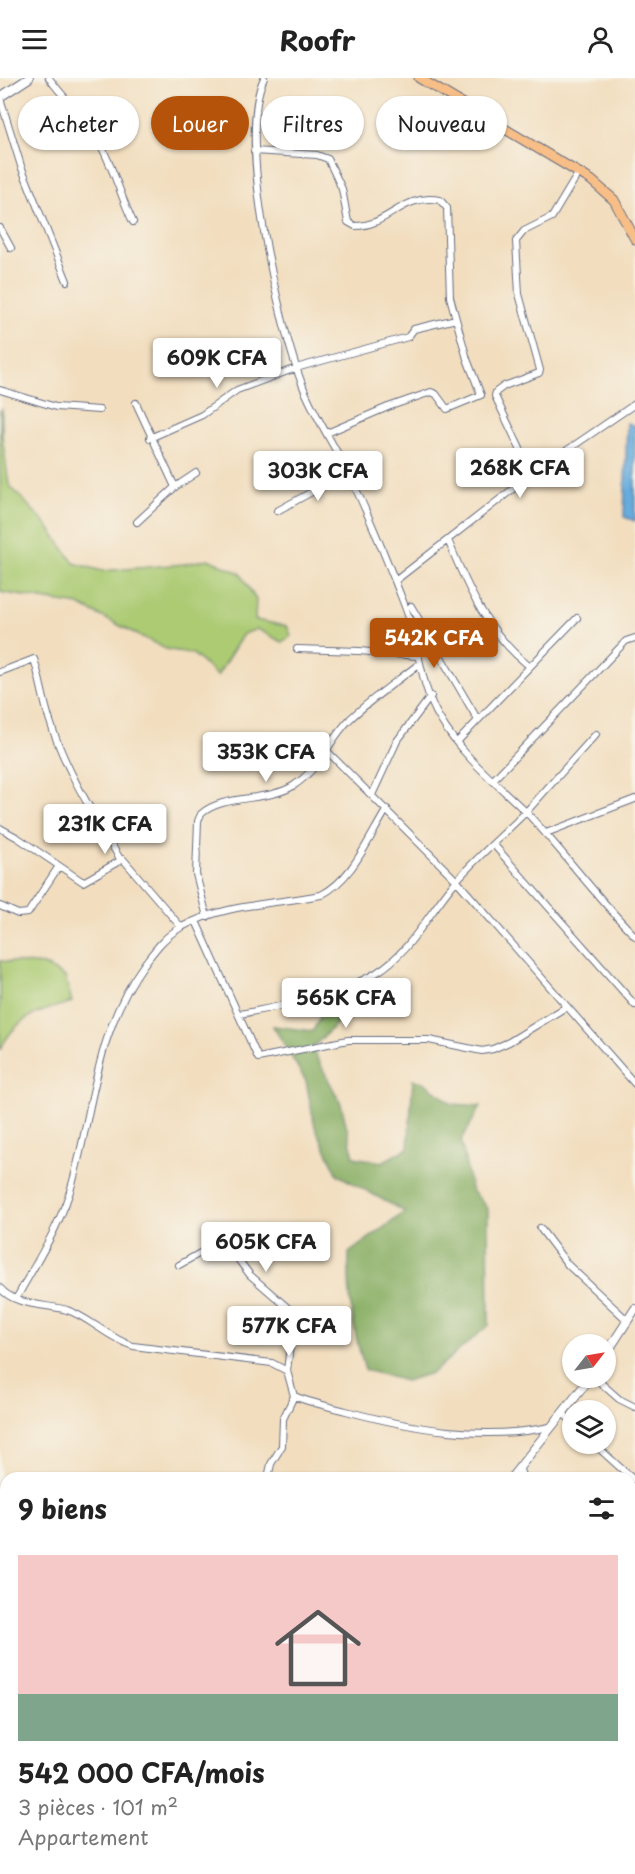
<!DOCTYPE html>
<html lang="fr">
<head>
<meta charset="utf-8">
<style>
	body { margin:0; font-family:"Playpen Sans",sans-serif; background:#f2f2f2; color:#222; height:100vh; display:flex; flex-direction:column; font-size:22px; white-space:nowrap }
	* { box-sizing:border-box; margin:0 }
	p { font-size:20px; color:#767676 }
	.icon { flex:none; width:33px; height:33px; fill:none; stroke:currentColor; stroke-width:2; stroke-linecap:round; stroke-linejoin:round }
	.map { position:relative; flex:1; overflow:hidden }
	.side { position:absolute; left:0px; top:1394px; width:636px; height:404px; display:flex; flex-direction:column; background:#fff; border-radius:18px 18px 0 0; box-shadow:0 2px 4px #0004 }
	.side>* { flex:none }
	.top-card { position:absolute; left:18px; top:18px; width:600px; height:54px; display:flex; gap:12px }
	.needle { width:39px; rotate:59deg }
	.fabs { position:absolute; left:562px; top:1256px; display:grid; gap:12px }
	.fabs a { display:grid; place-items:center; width:54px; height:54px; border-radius:50%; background:#fff; box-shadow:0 2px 4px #0004; font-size:30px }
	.price { position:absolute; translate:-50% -51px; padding:0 14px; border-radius:6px; background:#fff; color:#222; font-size:20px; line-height:39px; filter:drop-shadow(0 2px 3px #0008) }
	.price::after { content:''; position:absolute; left:50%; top:36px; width:18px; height:14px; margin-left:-9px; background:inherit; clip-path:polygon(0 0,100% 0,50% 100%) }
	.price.on { background:#b45309; color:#fff }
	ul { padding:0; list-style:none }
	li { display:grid; align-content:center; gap:12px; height:318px; padding:0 18px }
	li+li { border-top:2px solid #e0e0e0 }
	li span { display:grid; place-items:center; height:186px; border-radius:0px; color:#555 }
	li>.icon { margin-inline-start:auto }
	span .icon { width:108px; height:108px; fill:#fffc; stroke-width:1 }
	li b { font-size:26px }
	h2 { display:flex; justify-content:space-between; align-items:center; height:72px; padding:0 18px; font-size:26px }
	.chip { padding:0 21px; border-radius:27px; background:#fff; box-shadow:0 2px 4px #0004; font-size:21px; line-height:54px }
	.chip.on { background:#b45309; color:#fff }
	header { display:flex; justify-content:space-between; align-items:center; height:78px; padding:0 18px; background:#fff; font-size:27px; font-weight:700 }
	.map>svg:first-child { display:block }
	.green { fill:#accb73; stroke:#647d68; stroke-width:1.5 }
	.forest { fill:#89af65; stroke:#526f62; stroke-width:1.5 }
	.water { fill:#67acdc; stroke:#416e9d; stroke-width:1.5 }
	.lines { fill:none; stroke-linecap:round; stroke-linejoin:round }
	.minor-casing { stroke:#666c80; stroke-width:8 }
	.tertiary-casing { stroke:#666c80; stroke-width:10 }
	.primary-casing { stroke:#666c80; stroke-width:11 }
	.minor { stroke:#fff; stroke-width:6 }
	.tertiary { stroke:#fff; stroke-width:8 }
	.primary { stroke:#f7be87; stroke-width:9 }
</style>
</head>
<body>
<header><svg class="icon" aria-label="menu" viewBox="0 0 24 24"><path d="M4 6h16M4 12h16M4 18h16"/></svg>Roofr<svg class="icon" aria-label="person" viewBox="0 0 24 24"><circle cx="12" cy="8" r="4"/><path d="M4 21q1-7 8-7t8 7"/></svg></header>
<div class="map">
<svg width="635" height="1796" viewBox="0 0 635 1796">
	<rect width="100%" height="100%" fill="#f7f3e8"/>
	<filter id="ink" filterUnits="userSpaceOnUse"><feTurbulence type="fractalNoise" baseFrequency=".0167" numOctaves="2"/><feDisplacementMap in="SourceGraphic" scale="12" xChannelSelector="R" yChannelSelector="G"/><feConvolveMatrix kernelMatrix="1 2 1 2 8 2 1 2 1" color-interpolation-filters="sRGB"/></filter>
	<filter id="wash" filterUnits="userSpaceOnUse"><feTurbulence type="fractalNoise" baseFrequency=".008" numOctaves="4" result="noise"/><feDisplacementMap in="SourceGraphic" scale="24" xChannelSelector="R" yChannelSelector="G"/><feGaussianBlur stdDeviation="1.35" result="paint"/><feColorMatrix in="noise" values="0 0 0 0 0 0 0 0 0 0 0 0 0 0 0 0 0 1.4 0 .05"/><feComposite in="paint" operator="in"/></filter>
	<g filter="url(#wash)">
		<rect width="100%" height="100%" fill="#f2debf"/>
		<path class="green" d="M2 331V357L9 407 47 447 74 485 102 493 184 486 208 481 240 495 256 522 255 542 287 548 291 558 282 564 257 551 243 556 217 598 193 576 166 571 79 527 0 514V333Z
			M0 883 44 887 65 899 72 924C37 935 17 937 0 972Z"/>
		<path class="forest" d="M322 906 336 911 357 925 312 970 341 1026 354 1079 382 1084 408 1070 413 1002 424 1004 452 1026 481 1028 461 1063 471 1111 488 1131 489 1247 432 1295 405 1303 365 1292C352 1249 348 1219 349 1175L405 1134 338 1097 315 1049 306 1003 273 948 313 953 323 932Z"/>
		<path class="water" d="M627 345 635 348V443L624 439Z"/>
	</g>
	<g filter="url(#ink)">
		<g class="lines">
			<defs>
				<path id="minor" d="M49 0C64 21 85 39 98 62 113 88 120 117 133 144
					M264 0C236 59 279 249 304 311 315 338 332 364 346 391 365 427 380 466 395 503 401 519 408 534 412 550 420 580 423 613 440 641 461 677 496 705 526 734L596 656
					M0 20 21 88 67 203
					M254 73 317 77 328 81 342 111 348 144 355 148C389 148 402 115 440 122L447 130 450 219 467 281 481 317 447 331 436 316 431 314 388 329 327 355
					M0 150 11 170
					M0 312 56 329 99 332
					M136 325 175 409 137 444
					M150 360 202 337 237 312 296 290 408 259 414 251 456 241
					M532 396 495 318 496 314 504 308 539 295 540 292 519 216 516 163 524 153 552 139 579 94
					M175 409 196 395
					M277 433 348 394
					M448 462C468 511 487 554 529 588
					M395 503 532 396 635 326
					M411 528 478 642
					M297 571 359 573 417 578
					M0 594 34 581C40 600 43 621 49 640 64 690 94 737 120 781
					M457 664 577 540
					M328 674 456 802 635 1006
					M493 702 626 563 635 560
					M372 717 397 663 431 618
					M0 750 18 760 83 804 123 781 181 849
					M546 755 635 721
					M494 767 635 927
					M0 828 18 836 28 835 59 788
					M207 839 196 796 198 743 201 736C223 716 267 724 293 708 320 691 329 662 350 641 371 621 396 604 419 586
					M196 843 258 980 348 962H429L482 973 493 971 509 964 566 929
					M240 936C283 928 338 917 376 895 412 873 430 832 457 802 478 778 503 757 526 734 564 774 596 819 635 858
					M540 1150 568 1187 627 1242
					M179 1187 216 1166 228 1168 250 1197 288 1230 291 1259 287 1293
					M0 1210C15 1228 45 1226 67 1232 89 1239 108 1260 133 1268L272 1285 287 1293 294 1318C310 1325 329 1328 346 1333 413 1351 482 1363 550 1349
					M16 1221C37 1183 62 1145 73 1103 94 1026 96 952 145 885 155 872 165 858 180 850 222 826 275 826 321 817 353 801 368 761 387 731
					M594 1299 619 1321 635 1329
					M563 1335 573 1345
					M593 1365 635 1403
					M519 1389 523 1400
					M268 1400 271 1386 282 1368 283 1341 294 1318
					M0 1461 6 1462
					M0 1485 6 1482
					M630 1607 635 1612
					M630 1774H635
					M261 1791 266 1796
					M517 1791 520 1796
					M442 1796 449 1791"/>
				<path id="tertiary" d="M0 19 29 0
					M606 1276 635 1231
					M511 1400 591 1299
					M211 1796 215 1791"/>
				<path id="primary" d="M419 0 591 102 614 122 635 161"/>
			</defs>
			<use href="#minor" class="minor-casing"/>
			<use href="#tertiary" class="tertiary-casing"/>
			<use href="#primary" class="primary-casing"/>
			<use href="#minor" class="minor"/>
			<use href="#tertiary" class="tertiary"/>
			<use href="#primary" class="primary"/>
		</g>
	</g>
</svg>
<div class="fabs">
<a><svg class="needle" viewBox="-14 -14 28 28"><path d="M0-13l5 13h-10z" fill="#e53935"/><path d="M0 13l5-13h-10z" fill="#767676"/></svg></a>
<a><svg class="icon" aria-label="layers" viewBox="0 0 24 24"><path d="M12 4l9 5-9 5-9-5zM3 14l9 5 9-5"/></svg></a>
</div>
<b class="price" style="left:217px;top:311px">609K CFA</b>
<b class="price" style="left:520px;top:421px">268K CFA</b>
<b class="price" style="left:318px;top:424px">303K CFA</b>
<b class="price on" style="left:434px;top:591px">542K CFA</b>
<b class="price" style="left:266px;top:705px">353K CFA</b>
<b class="price" style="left:105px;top:777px">231K CFA</b>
<b class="price" style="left:346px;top:951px">565K CFA</b>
<b class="price" style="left:266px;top:1195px">605K CFA</b>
<b class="price" style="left:289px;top:1279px">577K CFA</b>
<div class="top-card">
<a class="chip">Acheter</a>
<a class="chip on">Louer</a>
<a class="chip">Filtres</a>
<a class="chip">Nouveau</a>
</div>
<section class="side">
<h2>9 biens<svg class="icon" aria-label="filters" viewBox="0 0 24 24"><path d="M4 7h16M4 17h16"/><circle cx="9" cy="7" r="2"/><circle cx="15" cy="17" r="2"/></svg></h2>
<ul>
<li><span style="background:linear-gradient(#f6c9c9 75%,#7fa58c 0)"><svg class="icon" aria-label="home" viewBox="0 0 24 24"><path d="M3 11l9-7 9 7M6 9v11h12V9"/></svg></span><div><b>542 000 CFA/mois</b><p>3 pièces · 101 m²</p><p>Appartement</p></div></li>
</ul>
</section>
</div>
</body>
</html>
